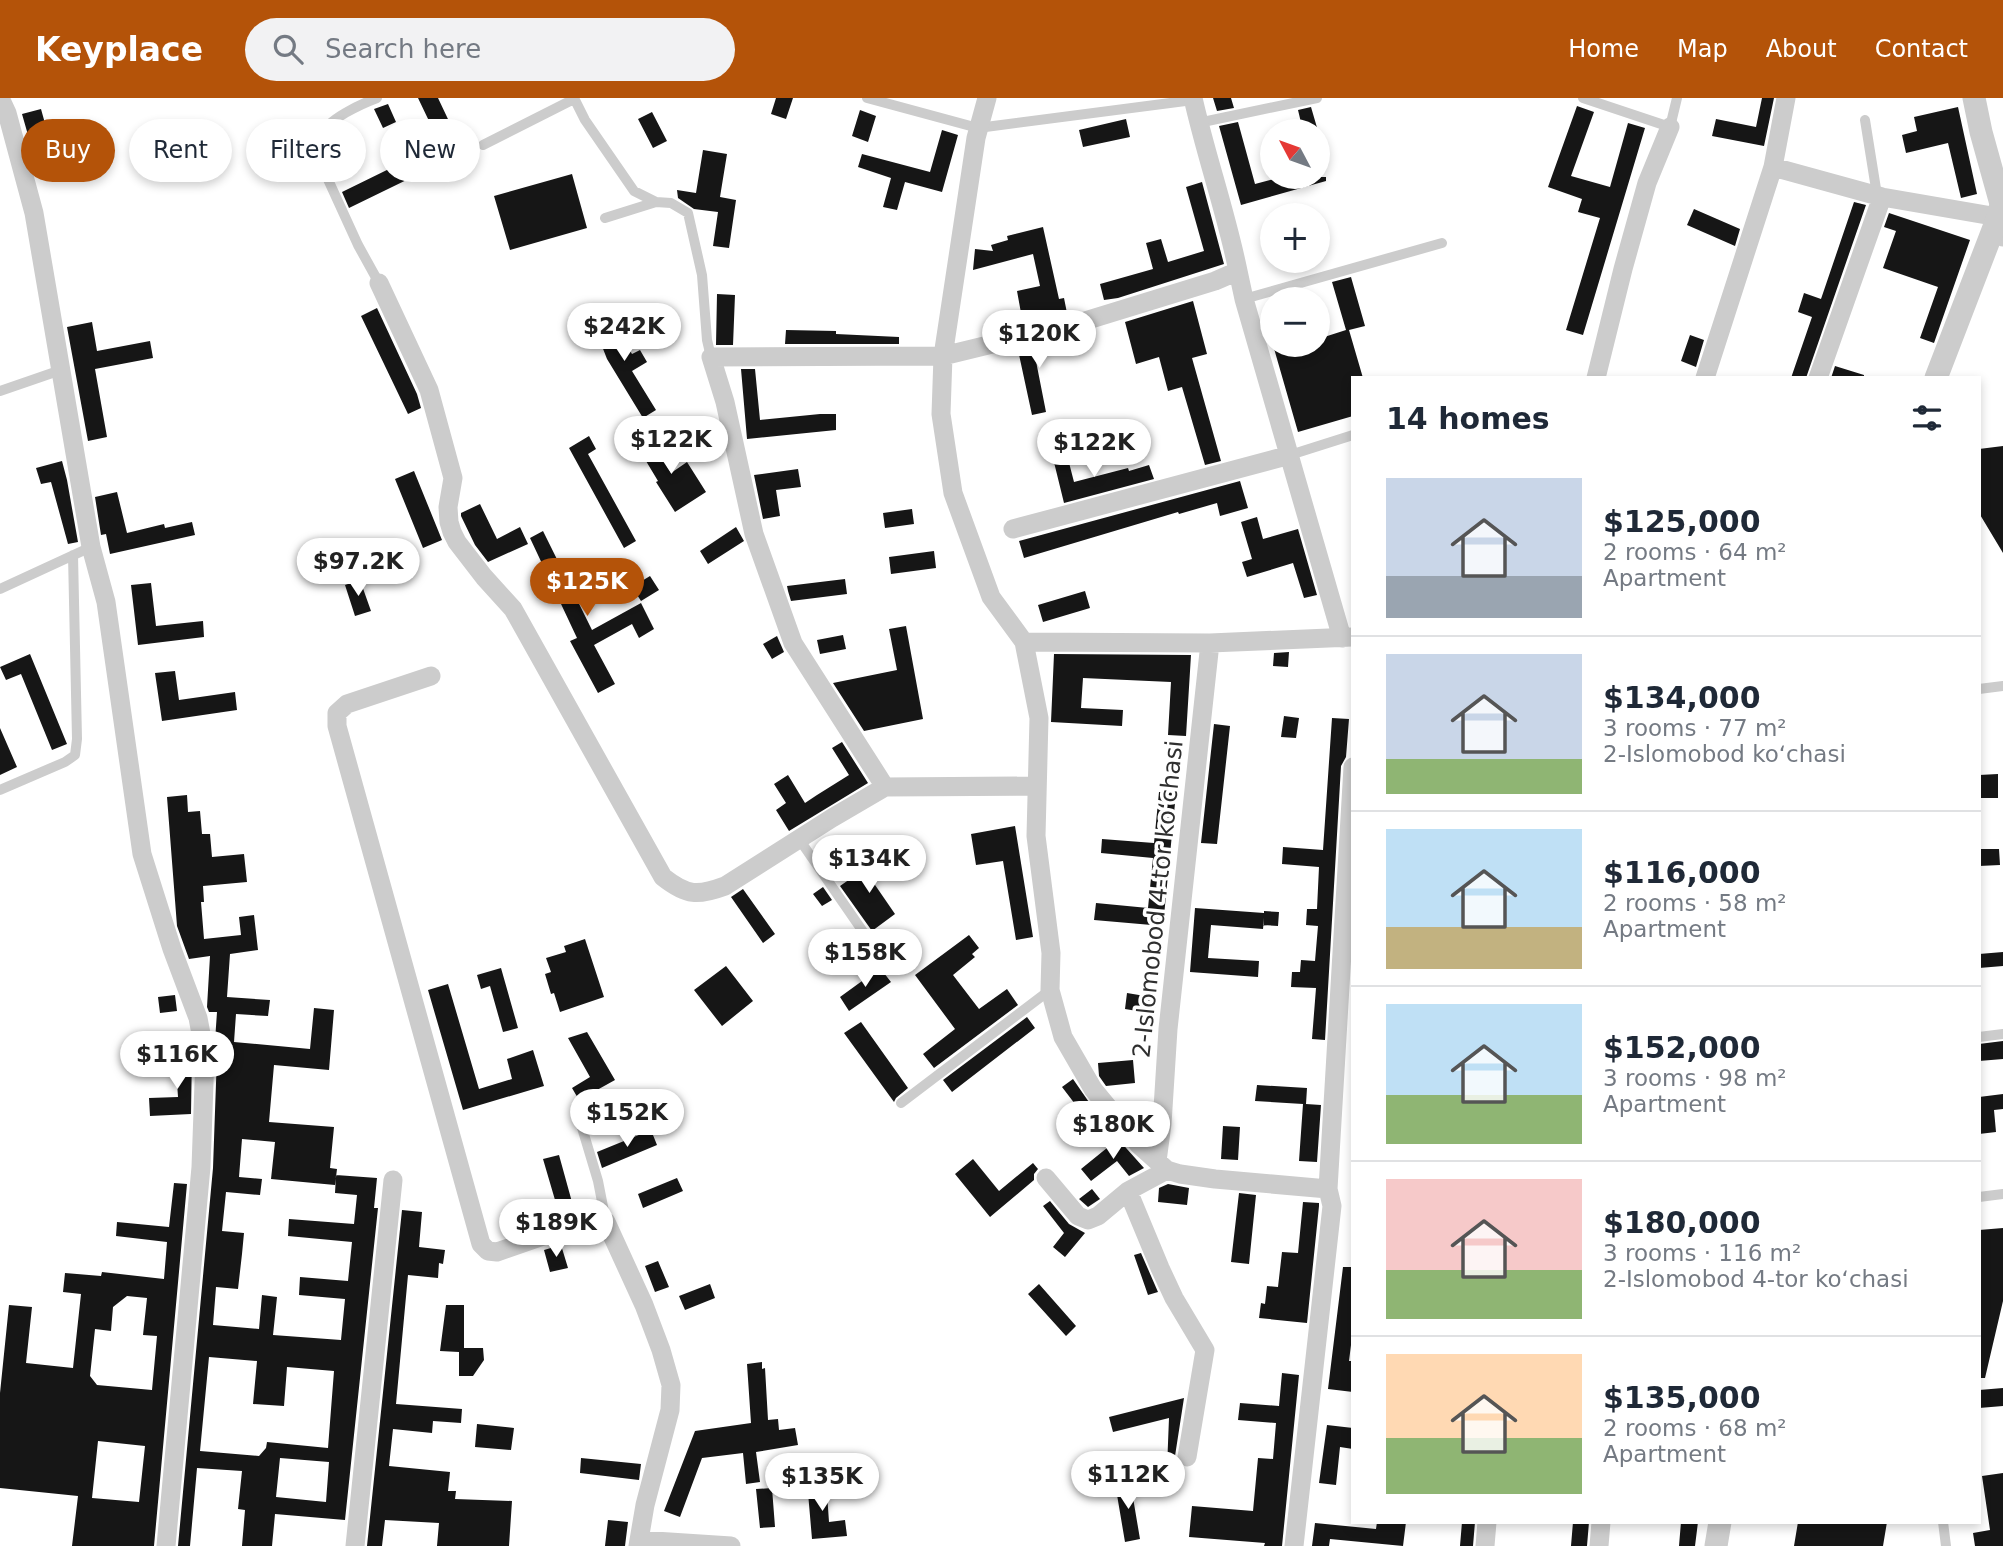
<!DOCTYPE html>
<html lang="en">
<head>
<meta charset="utf-8">
<style>
	body { margin:0; font-family:"DejaVu Sans",sans-serif; background:#f2f2f3; color:#1f2937; height:100vh; display:flex; flex-direction:column; font-size:26px; white-space:nowrap }
	* { box-sizing:border-box; margin:0 }
	p { font-size:23px; color:#747a83 }
	.icon { flex:none; width:38px; height:38px; fill:none; stroke:currentColor; stroke-width:2; stroke-linecap:round; stroke-linejoin:round }
	.map { position:relative; flex:1; overflow:hidden }
	.details { position:absolute; left:1351px; top:278px; width:630px; height:1148px; display:flex; flex-direction:column; background:#fff; border-radius:0px; box-shadow:0 4px 10px #0003 }
	.details>* { flex:none }
	.guide { position:absolute; left:21px; top:21px; width:665px; height:63px; display:flex; gap:14px }
	.needle { width:46px; rotate:311deg }
	.fabs { position:absolute; left:1260px; top:21px; display:grid; gap:14px }
	.fabs a { display:grid; place-items:center; width:70px; height:70px; border-radius:50%; background:#fff; box-shadow:0 4px 10px #0003; font-size:35px }
	.price { position:absolute; translate:-50% -60px; padding:0 16px; border-radius:24px; background:#fff; color:#222; font-size:23px; line-height:46px; filter:drop-shadow(0 2px 4px #0008) }
	.price::after { content:''; position:absolute; left:50%; top:42px; width:21px; height:16px; margin-left:-10px; background:inherit; clip-path:polygon(0 0,100% 0,50% 100%) }
	.price.current { background:#b45309; color:#fff }
	ul { padding:0; list-style:none }
	li { display:flex; align-items:center; gap:21px; height:175px; padding:0 35px }
	li+li { border-top:2px solid #e0e1e3 }
	li span { display:grid; place-items:center; flex:none; width:196px; height:140px; border-radius:0px; color:#555 }
	li>.icon { margin-inline-start:auto }
	span .icon { width:84px; height:84px; fill:#fffc; stroke-width:1 }
	li b { font-size:30px }
	h2 { display:flex; justify-content:space-between; align-items:center; height:84px; padding:0 35px; font-size:30px }
	.tag { padding:0 24px; border-radius:32px; background:#fff; box-shadow:0 4px 10px #0003; font-size:24px; line-height:63px }
	.tag.current { background:#b45309; color:#fff }
	header { display:flex; align-items:center; gap:42px; box-sizing:border-box; height:98px; padding:0 35px; background:#b45309; color:#fff }
	header strong { font-size:33px }
	nav { display:flex; gap:38px; margin-inline-start:auto; font-size:24px }
	.search { width:490px; height:63px; background:#f2f2f3; display:flex; align-items:center; gap:18px; box-sizing:border-box; padding:0 24px; border-radius:38px; color:#747a83; font-size:26px }
	.map>svg:first-child { display:block }
	.building { fill:#161616; fill-rule:evenodd }
	.lines { fill:none; stroke-linecap:round; stroke-linejoin:round }
	.service { stroke:#ccc; stroke-width:10 }
	.minor { stroke:#ccc; stroke-width:19 }
	.tertiary { stroke:#ccc; stroke-width:23 }
	.labels { text-anchor:middle; stroke-width:7; stroke-linejoin:round; paint-order:stroke }
	.street-label { font-size:24px; fill:#2f2f2f; stroke:#fff }
</style>
</head>
<body>
<header>
<strong>Keyplace</strong>
<div class="search"><svg class="icon" aria-label="search" viewBox="0 0 24 24"><circle cx="10" cy="10" r="6"/><path d="M15 15l6 6"/></svg>Search here</div>
<nav><a>Home</a><a>Map</a><a>About</a><a>Contact</a></nav>
</header>
<div class="map">
<svg width="2003" height="1448" viewBox="0 0 2003 1448">
	<rect width="100%" height="100%" fill="#fff"/>
	<path class="building" d="M418 0H438L456 38 458 37 466 53 349 110 342 94 440 46Z
		M776 0H793L786 21 771 16Z
		M1213 0H1231L1234 10 1217 13Z
		M1762 0H1774L1764 48 1712 38 1716 21 1756 29Z
		M388 6 396 24 383 30 374 11Z
		M1577 8 1594 14 1571 78 1610 89 1628 25 1645 30 1583 237 1566 232 1600 120 1578 114 1582 101 1548 89Z
		M1311 9 1318 33H1303L1298 12Z
		M1958 9 1977 96 1961 100 1948 45 1906 55 1902 37 1917 33 1914 19Z
		M41 11 46 29 55 27 64 57 36 65 22 16Z
		M860 12 876 18 868 44 852 38Z
		M652 14 667 43 653 50 638 21Z
		M1126 21 1130 39 1083 49 1079 32Z
		M1238 24 1255 86 1281 79H1326V83L1241 107 1219 28Z
		M942 32 958 37 942 94 905 84 897 112 883 109 891 80 858 69 862 56 930 74Z
		M703 52 727 56 720 99 736 102 729 150 713 148 718 114 694 111 678 100 677 92 696 95Z
		M572 76 587 130 510 152 494 98Z
		M1202 84 1224 166 1118 200 1104 202 1100 186 1153 171 1146 145 1161 141 1168 164 1204 153 1186 89Z
		M1854 104 1866 107 1806 280H1791L1812 219 1798 214 1804 195 1821 201Z
		M1694 111 1740 131 1735 148 1687 127Z
		M1889 115 1970 142 1934 245 1920 240 1938 189 1883 170 1896 133 1884 129Z
		M1043 129 1059 201 1064 200 1067 215 1023 226 1017 193 1040 188 1033 156 973 172 975 151 993 153 991 147 1008 142 1007 138Z
		M1351 179 1365 228 1349 232 1363 280H1353V318L1298 334 1273 247H1318V241L1346 232 1332 184Z
		M717 196 735 197 733 247H716Z
		M1193 203 1207 256 1192 260 1221 363 1205 367 1182 289 1168 293 1159 259 1136 266 1125 224Z
		M377 210 417 296 421 310 408 316 361 218Z
		M608 217 632 256 640 252 647 264 632 273 656 312 643 320 607 261 593 225Z
		M92 224 97 253 150 243 153 260 95 271 107 339 88 343 67 229Z
		M786 232 836 233V236L899 239V246H785Z
		M1690 237 1704 242 1696 269 1681 263Z
		M1072 239 1074 250 1035 258 1046 314 1032 317 1018 252Z
		M1835 268 1864 277V280H1831Z
		M741 271H755L760 322 820 316H836V332L747 341Z
		M647 335 671 375 687 364 706 394 675 414 656 384 658 383 634 343Z
		M589 338 596 351 588 356 636 443 624 450 569 350Z
		M2003 348V455L1979 415V351Z
		M1065 349 1074 384 1128 370 1129 373 1149 367 1154 381 1064 405 1051 352Z
		M62 363 67 382 78 444 68 446 51 384 41 386 36 370Z
		M798 371 801 389 776 392 780 418 763 421 754 377Z
		M414 373 442 442 423 450 395 381Z
		M1240 383 1248 410 1220 418 1217 405 1179 416 1178 414 1024 460 1019 443Z
		M117 394 127 435 164 426 165 430 192 424 195 437 110 456 106 436 101 437 95 399Z
		M480 406 497 441 520 429 528 446 488 464 475 447 461 418V415Z
		M912 411 914 426 885 430 883 415Z
		M1257 419 1263 441 1298 431 1317 497 1304 500 1293 465 1247 479 1242 464 1252 461 1241 424Z
		M736 429 744 443 708 466 700 453Z
		M543 433 592 532 641 505 654 531 639 540 632 526 594 547 615 586 598 595 570 543 577 540 530 440Z
		M934 453 936 470 891 476 889 459Z
		M650 478 659 492 641 503 632 489Z
		M845 481 847 496 791 503 788 493 787 488Z
		M360 482 371 513 355 518 345 487Z
		M151 485 156 528 203 523 204 539 138 547 131 487Z
		M1085 493 1090 510 1043 524 1038 507Z
		M906 528 923 621 864 633 833 585 897 572 889 531Z
		M843 537 846 551 820 556 817 542Z
		M777 538 784 554 772 561 763 546Z
		M1289 554 1288 569 1273 568 1274 555Z
		M30 556 67 646 52 652 21 576 6 582 0 569Z
		M1054 556 1191 557 1186 638 1168 637 1171 584 1083 580 1081 610 1123 612 1122 628 1051 624Z
		M175 573 179 602 235 594 237 612 162 623 155 575Z
		M1284 618 1299 620 1296 640 1281 639Z
		M1332 620 1349 621 1346 659 1341 668 1325 942 1312 941 1316 890 1291 889 1292 874H1300L1301 862 1315 863 1318 828 1306 827 1307 811H1317L1319 769 1282 766 1283 749 1323 752Z
		M1214 626 1230 628 1217 746 1201 745Z
		M0 630 17 669 0 677Z
		M842 644 868 685 789 733 776 712 786 705 774 686 788 677 805 705 817 697 849 677 832 650Z
		M1998 676V700H1979V677Z
		M1159 694 1176 695 1163 828 1094 822 1096 805 1148 810 1153 760 1101 755 1102 741 1154 745Z
		M187 697 188 714 200 713 202 736H210L212 759 244 756 247 784 203 788 204 804H201L204 841 241 837 239 819 254 817 258 852 230 856 227 899 270 902 268 918 236 916 234 944 310 951 314 910 334 912 329 972 274 967 269 1024 334 1029 330 1070 337 1071 335 1087 271 1081 275 1044 242 1041 239 1079 262 1081 260 1097 226 1094 222 1133 244 1135 242 1156 238 1191 216 1189 213 1227 259 1231 262 1197 277 1199 273 1237 341 1242 345 1201 299 1197 300 1179 348 1183 352 1144 288 1138 289 1121 354 1126 357 1097 335 1095 336 1077 377 1080 374 1110H378L345 1422 275 1416 272 1448H242L245 1412 238 1411 242 1373 197 1370 190 1448H178L213 1070 217 957 215 943 217 914H209L207 909 210 858 189 861 177 828 167 699ZM209 1259 257 1263 253 1306 284 1308 287 1269 334 1273 328 1350 267 1344 266 1350 259 1358 200 1353ZM280 1360 329 1364 326 1404 276 1399Z
		M1015 728 1033 839 1016 842 1003 763 976 767 971 736Z
		M1979 751H1999L2000 767 1979 768Z
		M880 760 889 773 873 784 895 816 872 833 840 788Z
		M823 789 832 802 822 808 813 796Z
		M743 791 775 836 763 845 731 799Z
		M1195 810 1264 815V813L1279 814 1278 828 1263 827 1264 820 1263 831 1211 827 1208 860 1259 863 1258 879 1190 874Z
		M969 837 979 850 972 856 975 859 953 877 979 911 1007 891 1018 907 934 970 923 956 955 931 915 877Z
		M585 841 604 899 560 914 554 895 551 896 545 876 551 874 546 860 566 854 564 848Z
		M2003 854V868L1979 870V856Z
		M726 868 753 903 722 928 694 892Z
		M501 870 518 930 503 934 490 888 481 891 477 877Z
		M880 870 891 884 849 913 840 899Z
		M448 886 479 991 512 981 507 961 533 952 544 988 463 1012 428 892Z
		M1127 895 1157 900 1155 916 1125 911Z
		M175 897 177 913 160 915 158 899Z
		M1027 919 1035 930 952 994 943 982Z
		M861 924 908 990 896 1000 894 1004 844 935Z
		M587 934 615 982 579 1002 572 990 590 979 568 940Z
		M2003 943V961L1979 963V946Z
		M192 954 191 1016 150 1018 149 1000 178 999 175 955Z
		M1133 962 1135 985 1106 988 1099 978 1098 965Z
		M1073 981 1093 1010 1066 1031 1058 1019 1075 1006 1062 989Z
		M1257 987 1307 990 1306 1006 1321 1007 1317 1064 1299 1063 1303 1006 1255 1003Z
		M2003 996V1011L1994 1012 1996 1034 1979 1036V999Z
		M1223 1028 1240 1029 1238 1062 1221 1061Z
		M651 1032 657 1047 602 1070 597 1054Z
		M1118 1041 1144 1070 1129 1078 1117 1063 1091 1083 1081 1071Z
		M559 1057 575 1115 560 1119 543 1061Z
		M973 1061 999 1093 1033 1065 1038 1071 1034 1076V1082L990 1119 955 1076Z
		M677 1080 683 1093 643 1110 638 1096Z
		M174 1085 187 1086 154 1448H72L78 1398 0 1390V1295L9 1207 32 1209 26 1265 73 1270 81 1196 63 1194 65 1175 101 1178 102 1174 164 1181 167 1144 116 1138 117 1124 169 1129ZM127 1198 147 1200 143 1237 157 1238 152 1292 97 1287 90 1278 95 1231 111 1233 113 1209ZM98 1343 145 1348 139 1404 92 1400Z
		M1168 1086 1189 1090 1187 1107 1158 1104 1159 1090Z
		M1092 1091 1100 1101 1088 1109 1079 1101Z
		M1239 1095 1256 1097 1249 1166 1231 1164Z
		M1050 1103 1069 1126 1085 1135 1065 1159 1053 1149 1064 1135 1043 1108Z
		M1303 1104 1319 1105V1108L1307 1225 1259 1220 1261 1205 1265 1206 1267 1188 1278 1189 1282 1154 1298 1155Z
		M402 1112 422 1114 419 1149 445 1152 443 1166 439 1165 438 1180 408 1177 396 1306 462 1311 461 1325 433 1323 432 1335 393 1331 389 1368 450 1374 448 1393H456L455 1401 512 1403 509 1448H437L439 1425 385 1422 382 1448H367Z
		M2003 1130V1203L1985 1280H1979V1132Z
		M561 1147 568 1170 550 1174 544 1152Z
		M1141 1155 1158 1194 1148 1197 1134 1157Z
		M658 1163 669 1189 655 1194 645 1168Z
		M1343 1169H1353V1231L1349 1263H1353V1294L1328 1291Z
		M710 1186 715 1200 685 1212 679 1198Z
		M1039 1186 1076 1228 1066 1238 1028 1196Z
		M446 1207H464V1250H483L484 1262 473 1278H459V1254L440 1253Z
		M762 1264V1271L765 1270 768 1322 778 1321 779 1332 795 1330 798 1347 756 1354 760 1384 746 1386 743 1355 702 1360 680 1419 664 1413 695 1333 751 1325 747 1266Z
		M1282 1275 1299 1277 1282 1448H1264L1265 1445 1189 1439 1192 1408 1253 1413 1258 1360 1273 1361 1276 1325 1238 1322 1240 1305 1279 1308Z
		M2003 1290V1308L1979 1310V1292Z
		M1184 1300 1175 1358 1176 1364 1183 1371 1167 1370 1169 1320 1113 1334 1109 1319Z
		M477 1326 514 1330 511 1352 475 1349Z
		M1327 1327 1353 1330V1351L1340 1349 1336 1387 1319 1385Z
		M581 1360 641 1366 639 1382 580 1375Z
		M2003 1375V1448H1975L1973 1435 1990 1432 1982 1378Z
		M826 1381 829 1424 845 1422 847 1438 812 1441 807 1383Z
		M1130 1382 1140 1441 1125 1444 1115 1385Z
		M772 1390 775 1429 760 1430 756 1391Z
		M608 1422 628 1424 625 1448H605Z
		M1377 1424H1406L1403 1448 1330 1441 1329 1448H1312L1315 1425 1376 1431Z
		M1462 1424H1475L1473 1448H1460Z
		M1573 1424H1589L1587 1448H1571Z
		M1681 1424H1698L1695 1448H1679Z
		M1798 1424H1887L1883 1448H1794Z"/>
	<g class="lines">
		<path class="service" d="M377 0C361 6 328 21 321 37 316 46 318 55 320 64L358 147 379 185
			M574 0 585 22 634 93 656 104 671 105 688 115 702 177 707 242 711 259
			M867 0 978 30 1193 2
			M1583 0 1670 29 1677 0
			M1865 22 1877 97
			M1198 25 1317 0
			M483 47 574 1
			M605 120 656 104
			M1244 201 1442 145
			M0 293 61 272
			M1290 357 1353 337
			M0 491 91 449
			M1979 591 2003 588
			M0 692 65 664 75 657 77 641 73 457
			M799 741 884 864
			M1979 939 2003 936
			M901 1005 1050 892
			M577 1013 598 1083 606 1124
			M1979 1099 2003 1096
			M1943 1424 1946 1448"/>
		<path class="minor" d="M0 0 7 15 34 115 91 449 106 504 142 756 172 851 198 920 205 957 201 1069 166 1448
			M987 0 976 40 943 258 941 316 953 395 991 499 1024 544 1039 620 1036 738 1051 855 1050 892 1063 939 1093 991 1139 1047 1167 1072 1180 1076 1215 1081 1328 1091 1353 669
			M1773 69 1882 99 1998 119 2003 139
			M1238 173 1244 201 1342 540
			M379 185 429 292 453 380 448 409 449 424 452 434 457 444 484 479 513 511 663 779C687 798 698 798 725 788L832 720 885 689 1037 688
			M1596 280 1623 171 1647 85 1670 29
			M1705 280 1773 69 1786 0
			M1818 280 1882 99
			M1013 431 1290 357
			M1024 544 1210 545 1352 539
			M431 578 347 606 337 615V628L481 1146 488 1153 497 1154 563 1131 606 1124 644 1207 661 1252 671 1287 670 1312 645 1407 638 1448
			M885 689 793 545 754 436 725 304 711 259 943 258 1075 226 1215 183 1238 173C1226 114 1206 58 1193 0
			M1157 1063 1162 1026 1168 931 1210 545
			M1046 1080 1078 1118 1088 1122 1098 1118 1128 1093 1167 1072
			M1128 1093 1160 1170 1174 1200 1205 1252 1187 1359
			M639 1442 731 1448
			M355 1448 393 1082
			M1294 1448 1332 1108 1328 1091
			M1485 1448 1487 1424
			M1599 1448 1601 1424"/>
		<path class="tertiary" d="M1936 280 1998 119 2001 106 1981 34 1974 0
			M1716 1448 1720 1424"/>
	</g>
	<g class="labels">
		<g class="street-label">
			<text transform="translate(1158 801) rotate(-84)" y="8">2-Islomobod 4-tor koʻchasi</text>
		</g>
	</g>
</svg>
<div class="fabs">
<a><svg class="needle" viewBox="-14 -14 28 28"><path d="M0-13l5 13h-10z" fill="#e53935"/><path d="M0 13l5-13h-10z" fill="#747a83"/></svg></a>
<a>+</a>
<a>−</a>
</div>
<b class="price" style="left:624px;top:265px">$242K</b>
<b class="price" style="left:1039px;top:272px">$120K</b>
<b class="price" style="left:671px;top:378px">$122K</b>
<b class="price" style="left:1094px;top:381px">$122K</b>
<b class="price" style="left:358px;top:500px">$97.2K</b>
<b class="price current" style="left:587px;top:520px">$125K</b>
<b class="price" style="left:869px;top:797px">$134K</b>
<b class="price" style="left:865px;top:891px">$158K</b>
<b class="price" style="left:177px;top:993px">$116K</b>
<b class="price" style="left:627px;top:1051px">$152K</b>
<b class="price" style="left:1113px;top:1063px">$180K</b>
<b class="price" style="left:556px;top:1161px">$189K</b>
<b class="price" style="left:1128px;top:1413px">$112K</b>
<b class="price" style="left:822px;top:1415px">$135K</b>
<div class="guide">
<a class="tag current">Buy</a>
<a class="tag">Rent</a>
<a class="tag">Filters</a>
<a class="tag">New</a>
</div>
<section class="details">
<h2>14 homes<svg class="icon" aria-label="filters" viewBox="0 0 24 24"><path d="M4 7h16M4 17h16"/><circle cx="9" cy="7" r="2"/><circle cx="15" cy="17" r="2"/></svg></h2>
<ul>
<li><span style="background:linear-gradient(#c9d6e8 70%,#9aa5b1 0)"><svg class="icon" aria-label="home" viewBox="0 0 24 24"><path d="M3 11l9-7 9 7M6 9v11h12V9"/></svg></span><div><b>$125,000</b><p>2 rooms · 64 m²</p><p>Apartment</p></div></li>
<li><span style="background:linear-gradient(#c9d6e8 75%,#8fb573 0)"><svg class="icon" aria-label="home" viewBox="0 0 24 24"><path d="M3 11l9-7 9 7M6 9v11h12V9"/></svg></span><div><b>$134,000</b><p>3 rooms · 77 m²</p><p>2-Islomobod koʻchasi</p></div></li>
<li><span style="background:linear-gradient(#bfe0f5 70%,#c2b280 0)"><svg class="icon" aria-label="home" viewBox="0 0 24 24"><path d="M3 11l9-7 9 7M6 9v11h12V9"/></svg></span><div><b>$116,000</b><p>2 rooms · 58 m²</p><p>Apartment</p></div></li>
<li><span style="background:linear-gradient(#bfe0f5 65%,#8fb573 0)"><svg class="icon" aria-label="home" viewBox="0 0 24 24"><path d="M3 11l9-7 9 7M6 9v11h12V9"/></svg></span><div><b>$152,000</b><p>3 rooms · 98 m²</p><p>Apartment</p></div></li>
<li><span style="background:linear-gradient(#f6c9c9 65%,#8fb573 0)"><svg class="icon" aria-label="home" viewBox="0 0 24 24"><path d="M3 11l9-7 9 7M6 9v11h12V9"/></svg></span><div><b>$180,000</b><p>3 rooms · 116 m²</p><p>2-Islomobod 4-tor koʻchasi</p></div></li>
<li><span style="background:linear-gradient(#ffd9b3 60%,#8fb573 0)"><svg class="icon" aria-label="home" viewBox="0 0 24 24"><path d="M3 11l9-7 9 7M6 9v11h12V9"/></svg></span><div><b>$135,000</b><p>2 rooms · 68 m²</p><p>Apartment</p></div></li>
</ul>
</section>
</div>
</body>
</html>
